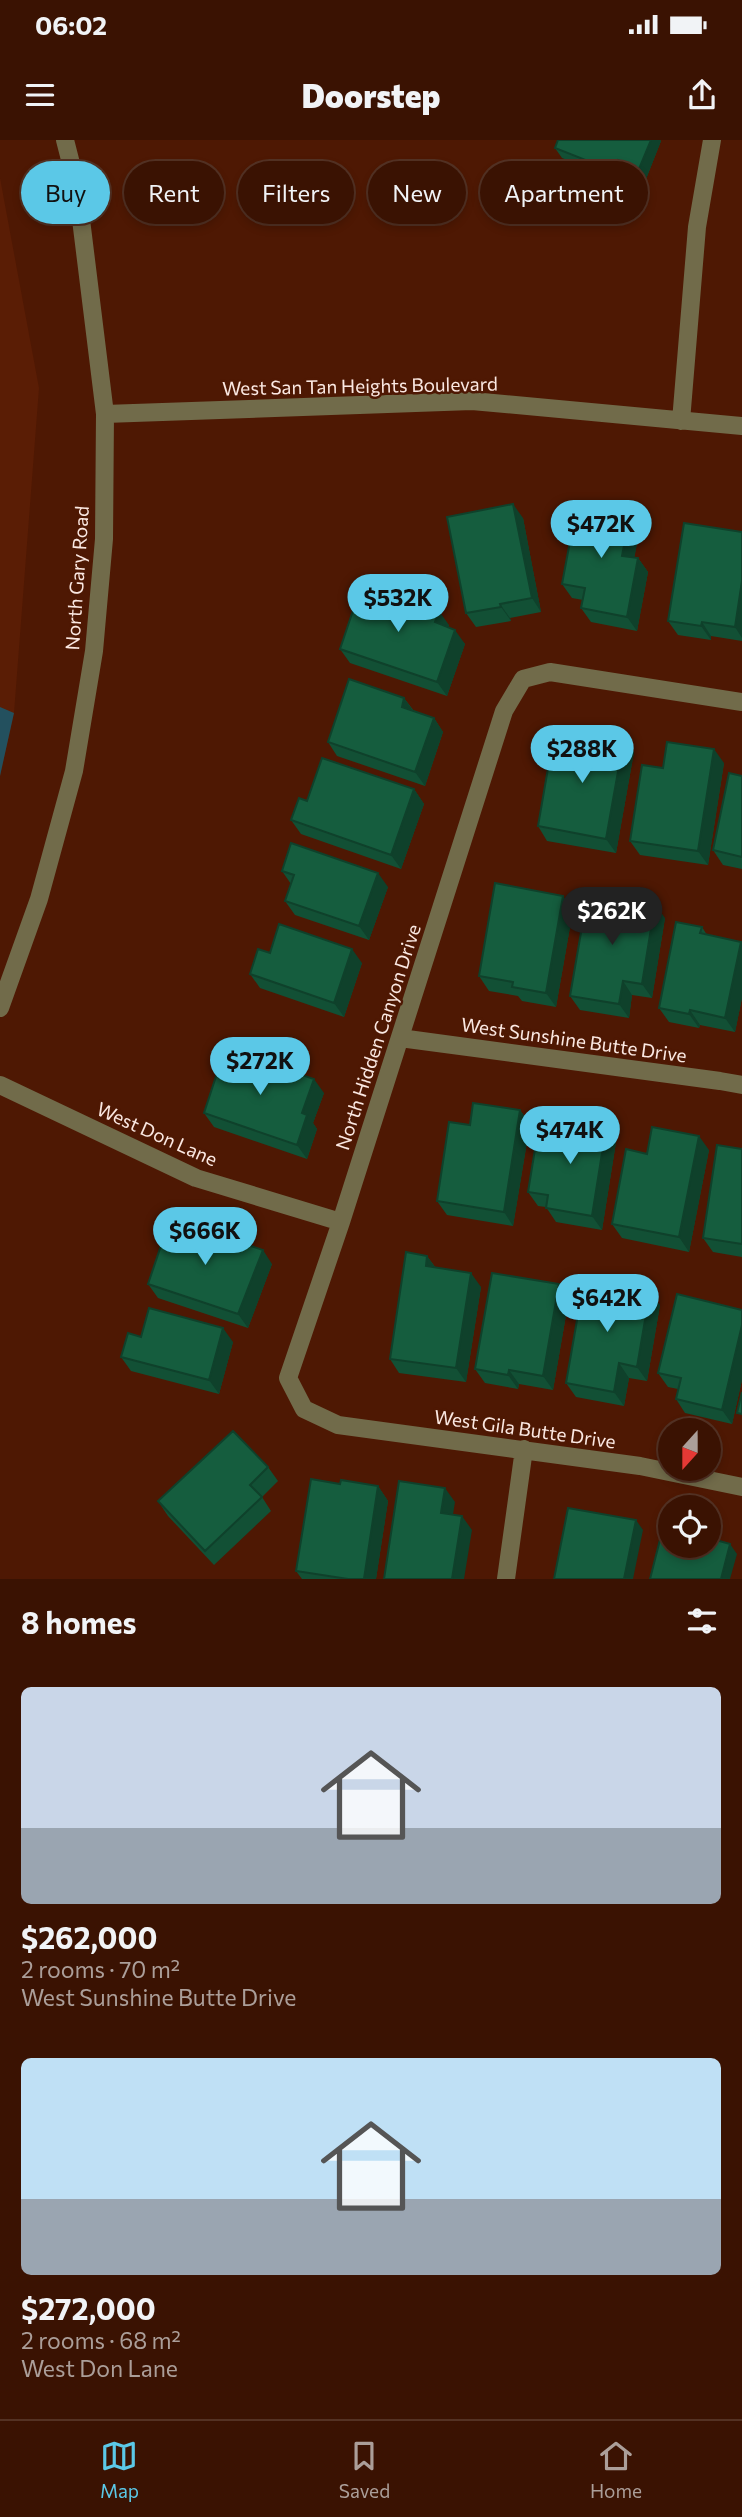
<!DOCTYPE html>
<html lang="en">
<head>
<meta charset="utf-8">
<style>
	body { margin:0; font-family:Commissioner,sans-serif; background:#452011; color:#f1f3f6; height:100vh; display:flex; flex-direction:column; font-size:26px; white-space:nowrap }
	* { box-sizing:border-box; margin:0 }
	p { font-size:23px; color:#ab9e99 }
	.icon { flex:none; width:38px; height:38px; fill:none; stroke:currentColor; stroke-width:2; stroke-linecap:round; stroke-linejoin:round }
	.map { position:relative; height:1439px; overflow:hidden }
	.panel { display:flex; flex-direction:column; background:#3a1202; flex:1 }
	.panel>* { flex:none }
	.banner { position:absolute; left:21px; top:21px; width:700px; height:63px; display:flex; gap:14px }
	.needle { width:46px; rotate:201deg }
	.controls { position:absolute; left:658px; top:1278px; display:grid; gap:14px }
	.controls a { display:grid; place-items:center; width:63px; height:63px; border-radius:50%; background:#3a1202; box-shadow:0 4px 10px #0003,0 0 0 2px #543224; font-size:35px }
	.price { position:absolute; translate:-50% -60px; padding:0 16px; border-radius:24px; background:#5bc8e7; color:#111; font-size:23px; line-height:46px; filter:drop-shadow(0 2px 4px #0008) }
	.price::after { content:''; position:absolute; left:50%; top:42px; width:21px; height:16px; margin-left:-10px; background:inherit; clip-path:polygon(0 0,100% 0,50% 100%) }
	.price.current { background:#222; color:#fff }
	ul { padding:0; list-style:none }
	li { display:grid; align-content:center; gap:14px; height:371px; padding:0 21px }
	li span { display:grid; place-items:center; height:217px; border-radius:10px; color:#555 }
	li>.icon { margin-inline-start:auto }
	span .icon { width:126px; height:126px; fill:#fffc; stroke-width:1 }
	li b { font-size:30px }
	h2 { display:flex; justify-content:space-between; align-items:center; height:84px; padding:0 21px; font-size:30px }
	.tag { padding:0 24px; border-radius:32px; background:#3a1202; box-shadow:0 4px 10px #0003,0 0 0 2px #543224; font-size:24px; line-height:63px }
	.tag.current { background:#5bc8e7; color:#111 }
	.status { display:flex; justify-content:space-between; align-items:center; height:49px; padding:0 35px; background:#3a1202; direction:ltr }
	.status svg { height:19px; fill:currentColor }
	header { display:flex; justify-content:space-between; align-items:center; height:91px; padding:0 21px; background:#3a1202; font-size:32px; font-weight:800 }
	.menu { display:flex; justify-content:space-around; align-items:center; height:98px; border-top:2px solid #543224; background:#3a1202; font-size:19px; color:#ab9e99 }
	.menu a { display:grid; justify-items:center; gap:4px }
	.menu .current { color:#5bc8e7 }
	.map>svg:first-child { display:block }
	.built { fill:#5a1d05 }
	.water { fill:#23505e }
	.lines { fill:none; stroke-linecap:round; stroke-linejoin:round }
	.minor { stroke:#716b4a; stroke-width:18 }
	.wall { fill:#125035 }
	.shaded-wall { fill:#0f412b }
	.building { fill:#155d3e; stroke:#0f412b; stroke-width:2 }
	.labels { text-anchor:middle; stroke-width:5; stroke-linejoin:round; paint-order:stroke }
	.street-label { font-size:19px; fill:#fbe8e2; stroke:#4e1803 }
</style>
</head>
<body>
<div class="status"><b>06:02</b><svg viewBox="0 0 49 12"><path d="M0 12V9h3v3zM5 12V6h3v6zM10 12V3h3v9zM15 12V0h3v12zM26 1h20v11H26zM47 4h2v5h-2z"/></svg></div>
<header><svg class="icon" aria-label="menu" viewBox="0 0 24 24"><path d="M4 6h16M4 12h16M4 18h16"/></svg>Doorstep<svg class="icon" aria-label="share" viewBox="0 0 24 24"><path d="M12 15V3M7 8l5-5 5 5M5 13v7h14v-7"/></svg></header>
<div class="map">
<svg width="742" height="1439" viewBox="0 0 742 1439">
	<rect width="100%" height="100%" fill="#4e1803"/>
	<path class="built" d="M0 38 39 248 14 573 0 636Z"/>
	<path class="water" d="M0 567 14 573 0 636Z"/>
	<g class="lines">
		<path class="minor" d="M105 274 472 261 742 286
			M681 281 697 87 712 0
			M742 562 550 532 523 539 504 571 341 1082 288 1238 304 1269 338 1285 640 1326 742 1347
			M0 868 39 759 74 631 94 511 104 399 105 274 77 47 65 0
			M400 898 720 941 742 945
			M0 945 196 1038 341 1082
			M506 1439 524 1309"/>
	</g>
	<path class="wall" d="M558 0H660L661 1 646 39 625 30 620 41 562 18 555 8Z
		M630 374 640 388 634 418H638L648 432 637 491 591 482 581 468 583 460 572 458 562 444Z
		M523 378 541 472 510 478 511 481 476 487 466 473Z
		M742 392V501L711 496V500L678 495 668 481Z
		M449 485 448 487 465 504 447 556 350 523 340 509Z
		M404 558 414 571 434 578 443 592 425 646 337 616 328 602Z
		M634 612 616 713 547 701 538 686 570 614Z
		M724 623 708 725 640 715 630 701 663 628Z
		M742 636V729L723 725 713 710Z
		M414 649 424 664 401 729 301 694 291 680 307 661Z
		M282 731 388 747 369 800 295 775 285 761 291 744Z
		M573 770 556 867 522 861 518 856 489 851 479 836Z
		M665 778 652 858 632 855 629 878 580 870 570 856Z
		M702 787 707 795 741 802 742 804V858L735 892 700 885 699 888 669 882 659 868Z
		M270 813 362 823 344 877 260 848 250 834Z
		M324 953 313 983 317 989 307 1019 214 987 204 973Z
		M520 970 530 984 513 1086 447 1075 437 1061Z
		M617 996 602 1090 556 1082 546 1067 538 1066 528 1052 546 1010Z
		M742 1009V1117L713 1112 703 1098Z
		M709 1010 689 1112 622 1098 612 1084 647 1014Z
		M427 1116 436 1128 481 1147 466 1242 399 1233 390 1219Z
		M272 1124 248 1188 158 1158 148 1144Z
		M569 1158 553 1250 519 1244 518 1249 485 1243 475 1229Z
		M660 1165 647 1241 629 1238 624 1266 576 1257 566 1243Z
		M742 1170V1240L732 1284 685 1273 676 1259 678 1249 668 1247 658 1233Z
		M233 1202 219 1254 131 1231 121 1217Z
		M268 1327 278 1341 262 1357 271 1371 214 1425 168 1376 158 1361Z
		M340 1344 378 1346 388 1361 376 1439H302L296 1431Z"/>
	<path class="shaded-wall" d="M651 0H660L661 1 646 39 639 29Z
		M618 20 625 30 620 41 613 31Z
		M513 364 523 378 541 472 532 458Z
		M630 374 640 388 632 430 622 416Z
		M638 418 648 432 637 491 627 477Z
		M742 441V498L735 487Z
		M500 464 510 478 511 481 501 467Z
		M439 471 449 485 445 496 435 482Z
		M702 482 711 496V500L701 486Z
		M455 490 465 504 447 556 437 542Z
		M404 558 414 572 402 567Z
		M434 578 443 592 425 646 415 632Z
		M624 598 634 612 616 713 606 699Z
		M714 609 724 623 708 725 698 711Z
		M414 649 424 664 401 729 391 715Z
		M378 733 388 747 369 800 359 786Z
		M563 756 573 770 556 867 546 853Z
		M655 764 665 778 652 858 642 844Z
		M741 802 742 804V858L735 892 725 878Z
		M352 809 362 823 344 877 334 863Z
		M623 841 632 855 629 878 619 864Z
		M690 870 700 885 699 888 689 874Z
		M314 939 324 953 313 983 317 989 307 1019 297 1005 302 973Z
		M520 970 530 984 513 1086 504 1072Z
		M607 982 617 996 602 1090 592 1076Z
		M699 996 709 1010 689 1112 679 1097Z
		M263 1110 272 1124 248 1188 238 1174Z
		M427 1116 437 1130 426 1126Z
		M471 1133 481 1147 466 1242 456 1228Z
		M559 1144 569 1158 553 1250 543 1236Z
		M650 1151 660 1165 647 1241 637 1227Z
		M742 1185V1240L732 1284 722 1270Z
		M223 1188 233 1202 219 1254 209 1240Z
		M619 1223 629 1238 624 1266 614 1252Z
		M509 1230 519 1244 518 1249 508 1235Z
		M378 1346 388 1361 376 1439H364Z
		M445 1348 455 1362 451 1387 441 1373Z
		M462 1376 472 1390 464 1439H452Z
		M636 1380 643 1390 633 1439H624Z
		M730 1404 737 1414 730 1439H721Z"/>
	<path class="building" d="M558 0H651L639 29 618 20 613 31 555 8Z
		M513 364 532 458 500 464 501 467 466 473 447 377Z
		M577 364 630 374 622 416 638 418 627 477 581 468 585 448 562 444Z
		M684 383 742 392V441L735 487 702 482 701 486 668 481Z
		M362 444 439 471 435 482 455 490 437 542 340 509Z
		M349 539 404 558 402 567 434 578 415 632 328 602Z
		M575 589 624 598 606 699 538 686 551 611 570 614Z
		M667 602 714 609 698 711 630 701 642 625 663 628Z
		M322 618 414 649 391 715 291 680 299 658 307 661Z
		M729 633 742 636V717L713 710Z
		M291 703 378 733 359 786 285 761 294 735 282 731Z
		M495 743 563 756 546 853 512 847 513 842 479 836Z
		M588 752 655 764 642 844 623 841 619 864 570 856Z
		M676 782 702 787 700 793 741 802 725 878 690 870 689 874 659 868Z
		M279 784 352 809 334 863 250 834 258 809 270 813Z
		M225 909 314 939 302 973 307 975 297 1005 204 973Z
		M473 963 520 970 504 1072 437 1061 449 982 470 985Z
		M562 975 607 982 592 1076 546 1068 548 1055 528 1052 535 1009 546 1010 549 992 559 993Z
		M652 987 699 996 679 1097 612 1084 626 1009 647 1014Z
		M717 1005 742 1009V1104L703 1098Z
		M170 1079 263 1110 238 1174 148 1144Z
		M406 1112 427 1116 426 1126 471 1133 456 1228 390 1219Z
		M492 1133 559 1144 543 1236 509 1230 508 1235 475 1229Z
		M584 1140 650 1151 637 1227 619 1223 614 1252 566 1243Z
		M677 1154 742 1170V1185L722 1270 676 1259 681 1238 658 1233Z
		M149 1168 223 1188 209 1240 121 1217 128 1193 141 1197Z
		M742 1252V1274L737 1273Z
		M233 1291 268 1327 250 1345 262 1357 205 1411 158 1361Z
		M311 1339 340 1344 341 1340 378 1346 364 1439H348L296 1431Z
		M399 1341 445 1348 441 1373 462 1376 452 1439H384Z
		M568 1368 636 1380 624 1439H554Z
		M664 1384 670 1385V1405H709V1398L730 1404 721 1439H650Z"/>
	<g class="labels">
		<g class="street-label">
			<text transform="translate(360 246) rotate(-1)" y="7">West San Tan Heights Boulevard</text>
			<text transform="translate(77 438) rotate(-86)" y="7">North Gary Road</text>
			<text transform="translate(378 897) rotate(-72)" y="7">North Hidden Canyon Drive</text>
			<text transform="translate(574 900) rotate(8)" y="7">West Sunshine Butte Drive</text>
			<text transform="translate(157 994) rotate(24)" y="7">West Don Lane</text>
			<text transform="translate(525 1289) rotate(8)" y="7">West Gila Butte Drive</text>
		</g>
	</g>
</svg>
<div class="controls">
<a><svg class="needle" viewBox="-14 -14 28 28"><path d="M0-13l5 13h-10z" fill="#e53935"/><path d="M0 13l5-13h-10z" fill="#ab9e99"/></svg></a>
<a><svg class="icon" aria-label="locate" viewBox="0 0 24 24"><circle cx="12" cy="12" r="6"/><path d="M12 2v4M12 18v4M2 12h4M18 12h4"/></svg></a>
</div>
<b class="price" style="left:601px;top:420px">$472K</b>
<b class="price" style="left:398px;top:494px">$532K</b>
<b class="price" style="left:582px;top:645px">$288K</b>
<b class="price current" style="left:612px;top:807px">$262K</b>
<b class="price" style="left:260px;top:957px">$272K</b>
<b class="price" style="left:570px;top:1026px">$474K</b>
<b class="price" style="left:205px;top:1127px">$666K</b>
<b class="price" style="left:607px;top:1194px">$642K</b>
<div class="banner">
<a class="tag current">Buy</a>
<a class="tag">Rent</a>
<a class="tag">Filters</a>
<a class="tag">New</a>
<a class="tag">Apartment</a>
</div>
</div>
<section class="panel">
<h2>8 homes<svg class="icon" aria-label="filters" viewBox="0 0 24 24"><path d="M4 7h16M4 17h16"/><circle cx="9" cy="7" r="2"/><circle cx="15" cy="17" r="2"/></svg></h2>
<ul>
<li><span style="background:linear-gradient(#c9d6e8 65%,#9aa5b1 0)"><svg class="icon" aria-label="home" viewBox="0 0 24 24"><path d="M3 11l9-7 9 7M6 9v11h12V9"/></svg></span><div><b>$262,000</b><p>2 rooms · 70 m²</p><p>West Sunshine Butte Drive</p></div></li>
<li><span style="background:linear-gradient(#bfe0f5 65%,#9aa5b1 0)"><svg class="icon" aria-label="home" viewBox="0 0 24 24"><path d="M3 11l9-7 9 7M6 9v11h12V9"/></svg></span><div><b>$272,000</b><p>2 rooms · 68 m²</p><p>West Don Lane</p></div></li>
</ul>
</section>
<nav class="menu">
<a class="current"><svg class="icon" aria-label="map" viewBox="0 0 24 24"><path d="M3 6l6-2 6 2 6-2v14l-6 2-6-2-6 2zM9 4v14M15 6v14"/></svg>Map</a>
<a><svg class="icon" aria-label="saved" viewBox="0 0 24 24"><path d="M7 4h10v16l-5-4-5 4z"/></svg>Saved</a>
<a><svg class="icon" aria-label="home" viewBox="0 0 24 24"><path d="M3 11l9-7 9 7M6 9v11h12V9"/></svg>Home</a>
</nav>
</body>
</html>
